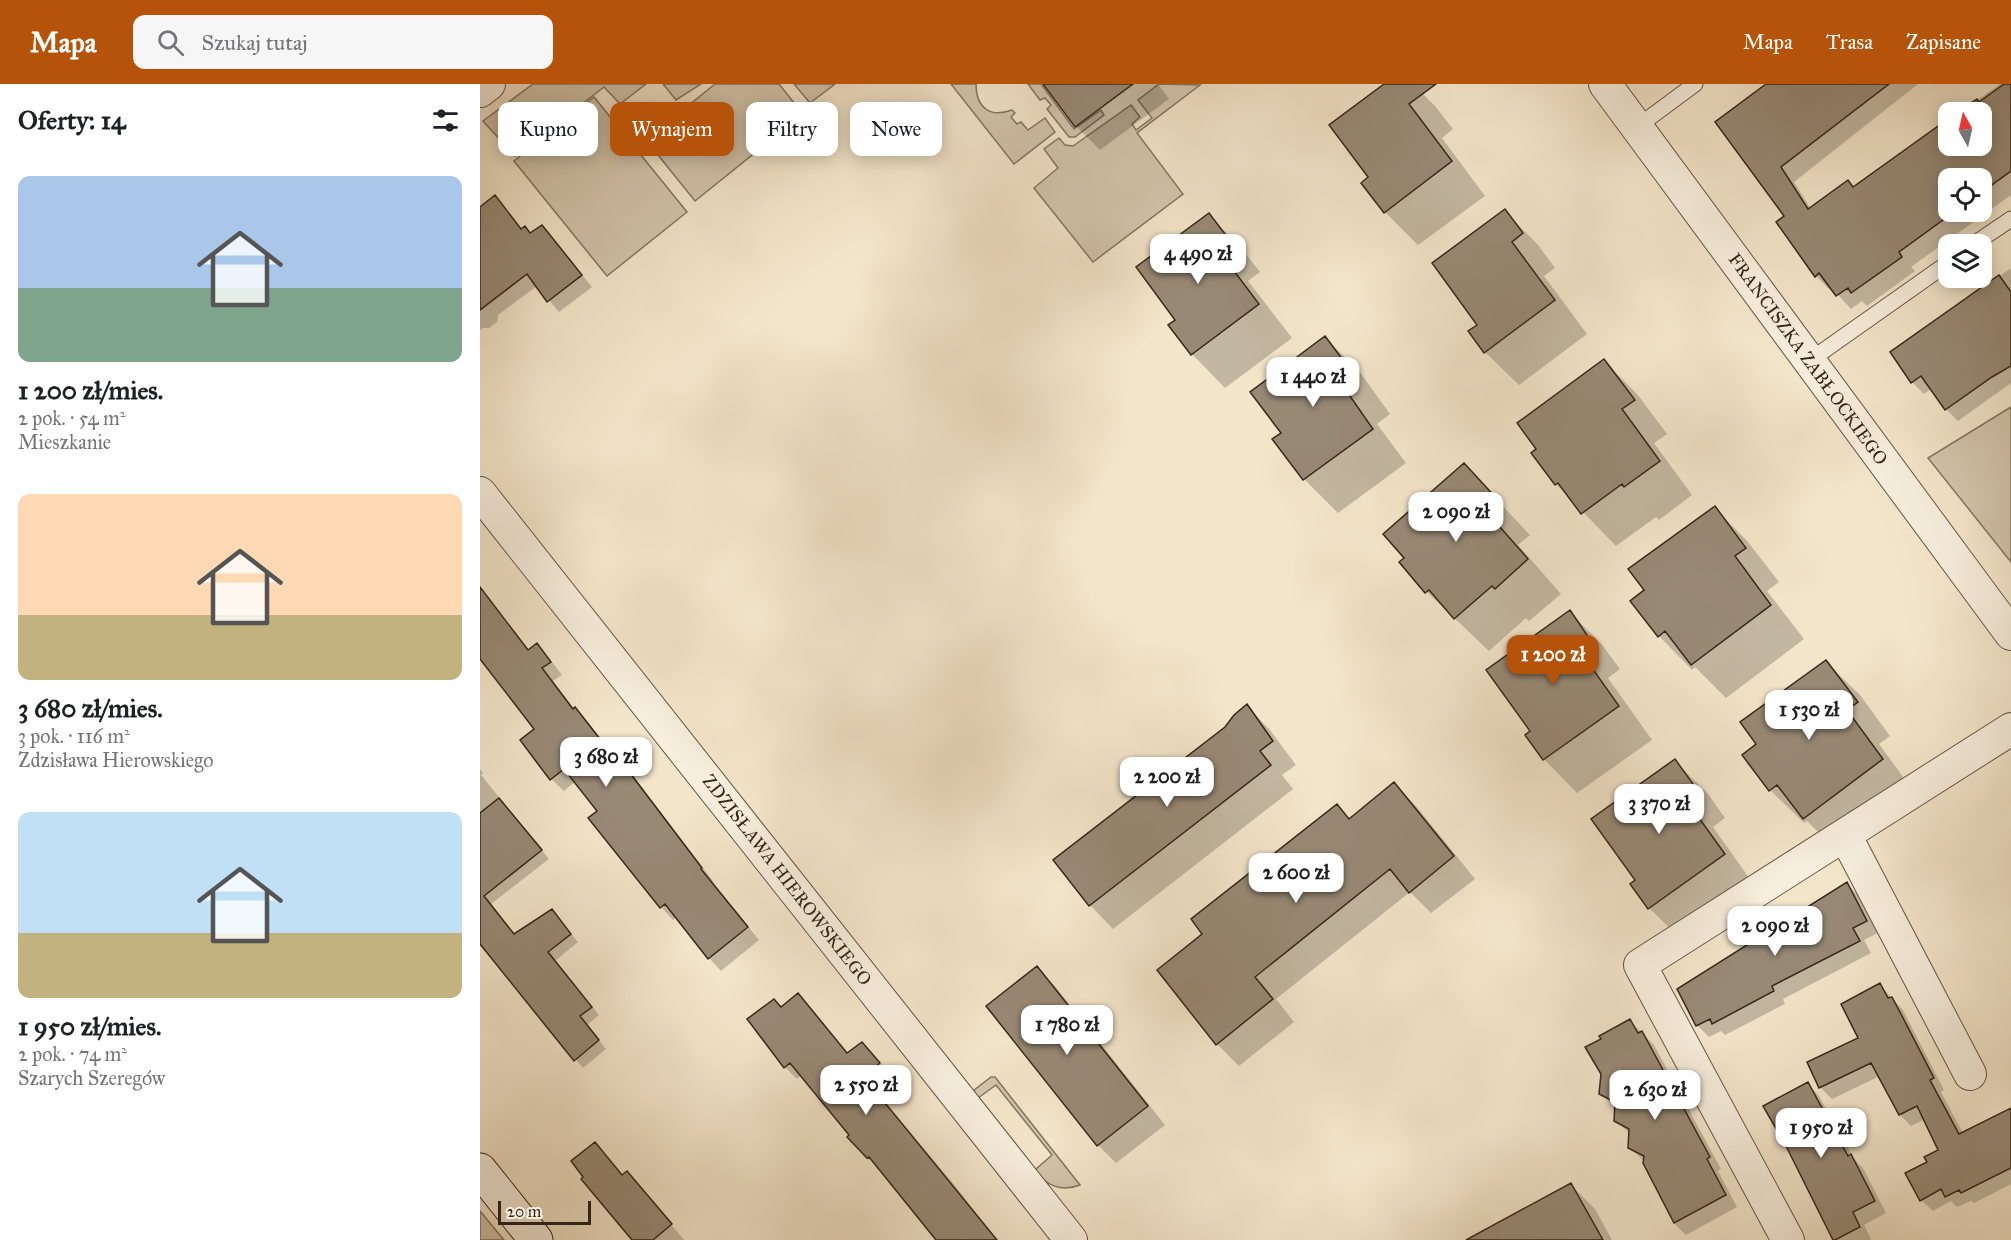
<!DOCTYPE html>
<html lang="pl">
<head>
<meta charset="utf-8">
<style>
	body { margin:0; font-family:"IM FELL Great Primer",serif; background:#f6f6f6; color:#202124; height:100vh; display:flex; flex-direction:column; font-size:22px; white-space:nowrap }
	* { box-sizing:border-box; margin:0 }
	p { font-size:20px; color:#757577 }
	.icon { flex:none; width:33px; height:33px; fill:none; stroke:currentColor; stroke-width:2; stroke-linecap:round; stroke-linejoin:round }
	.map { position:relative; flex:1; overflow:hidden }
	.drawer { display:flex; flex-direction:column; background:#fff; width:480px }
	.drawer>* { flex:none }
	.top-card { position:absolute; left:18px; top:18px; width:570px; height:54px; display:flex; gap:12px }
	.needle { width:39px; rotate:352deg }
	.tools { position:absolute; left:1458px; top:18px; display:grid; gap:12px }
	.tools a { display:grid; place-items:center; width:54px; height:54px; border-radius:12px; background:#fff; box-shadow:0 3px 15px #0003; font-size:30px }
	.scale { position:absolute; left:18px; bottom:15px; width:93px; box-sizing:border-box; padding-left:6px; border:3px solid #362618; border-top:0; font-size:16px; line-height:21px; white-space:nowrap; color:#362618; -webkit-text-stroke:4px #f7eedd; paint-order:stroke }
	.price { position:absolute; translate:-50% -51px; padding:0 14px; border-radius:12px; background:#fff; color:#222; font-size:20px; line-height:39px; filter:drop-shadow(0 2px 3px #0008) }
	.price::after { content:''; position:absolute; left:50%; top:36px; width:18px; height:14px; margin-left:-9px; background:inherit; clip-path:polygon(0 0,100% 0,50% 100%) }
	.price.active { background:#b45309; color:#fff }
	ul { padding:0; list-style:none }
	li { display:grid; align-content:center; gap:12px; height:318px; padding:0 18px }
	li span { display:grid; place-items:center; height:186px; border-radius:12px; color:#555 }
	li>.icon { margin-inline-start:auto }
	span .icon { width:108px; height:108px; fill:#fffc; stroke-width:1 }
	li b { font-size:26px }
	h2 { display:flex; justify-content:space-between; align-items:center; height:72px; padding:0 18px; font-size:26px }
	.tag { padding:0 21px; border-radius:12px; background:#fff; box-shadow:0 3px 15px #0003; font-size:21px; line-height:54px }
	.tag.active { background:#b45309; color:#fff }
	header { display:flex; align-items:center; gap:36px; box-sizing:border-box; height:84px; padding:0 30px; background:#b45309; color:#fff }
	header strong { font-size:28px }
	nav { display:flex; gap:33px; margin-inline-start:auto; font-size:21px }
	.search { width:420px; height:54px; background:#f6f6f6; display:flex; align-items:center; gap:15px; box-sizing:border-box; padding:0 21px; border-radius:12px; color:#757577; font-size:22px }
	main { display:flex; flex:1; min-height:0 }
	.map>svg:first-child { display:block }
	.green { fill:#d3c5ac; stroke:#847662; stroke-width:1.5 }
	.shadow { fill:#0003; fill-rule:evenodd }
	.building { fill:#988975; stroke:#362618; stroke-width:1.5 }
	.lines { fill:none; stroke-linecap:round; stroke-linejoin:round }
	.lane-casing { stroke:#655644; stroke-width:17 }
	.street-casing { stroke:#655644; stroke-width:34 }
	.secondary-casing { stroke:#362618; stroke-width:35 }
	.lane { stroke:#f7eedd; stroke-width:15 }
	.street { stroke:#f7eedd; stroke-width:32 }
	.secondary { stroke:#f7eedd; stroke-width:33 }
	.labels { text-anchor:middle; stroke-width:4.5; stroke-linejoin:round; paint-order:stroke }
	.street-label { font-size:18px; fill:#362618; stroke:#f7eedd }
</style>
</head>
<body>
<header>
<strong>Mapa</strong>
<div class="search"><svg class="icon" aria-label="search" viewBox="0 0 24 24"><circle cx="10" cy="10" r="6"/><path d="M15 15l6 6"/></svg>Szukaj tutaj</div>
<nav><a>Mapa</a><a>Trasa</a><a>Zapisane</a></nav>
</header>
<main>
<section class="drawer">
<h2>Oferty: 14<svg class="icon" aria-label="filters" viewBox="0 0 24 24"><path d="M4 7h16M4 17h16"/><circle cx="9" cy="7" r="2"/><circle cx="15" cy="17" r="2"/></svg></h2>
<ul>
<li><span style="background:linear-gradient(#a9c7e8 60%,#7fa58c 0)"><svg class="icon" aria-label="home" viewBox="0 0 24 24"><path d="M3 11l9-7 9 7M6 9v11h12V9"/></svg></span><div><b>1 200 zł/mies.</b><p>2 pok. · 54 m²</p><p>Mieszkanie</p></div></li>
<li><span style="background:linear-gradient(#ffd9b3 65%,#c2b280 0)"><svg class="icon" aria-label="home" viewBox="0 0 24 24"><path d="M3 11l9-7 9 7M6 9v11h12V9"/></svg></span><div><b>3 680 zł/mies.</b><p>3 pok. · 116 m²</p><p>Zdzisława Hierowskiego</p></div></li>
<li><span style="background:linear-gradient(#bfe0f5 65%,#c2b280 0)"><svg class="icon" aria-label="home" viewBox="0 0 24 24"><path d="M3 11l9-7 9 7M6 9v11h12V9"/></svg></span><div><b>1 950 zł/mies.</b><p>2 pok. · 74 m²</p><p>Szarych Szeregów</p></div></li>
</ul>
</section>
<div class="map">
<svg width="1531" height="1156" viewBox="0 0 1531 1156">
	<rect width="100%" height="100%" fill="#f3e5ca"/>
	<filter id="stains"><feTurbulence type="fractalNoise" baseFrequency=".00333" numOctaves="4"/><feColorMatrix values="0 0 0 0 .2 0 0 0 0 .09 0 0 0 0 .02 0 0 0 .5 -.17"/></filter>
	<radialGradient id="worn" r=".72"><stop offset=".6" stop-color="#630" stop-opacity="0"/><stop offset="1" stop-color="#630" stop-opacity=".3"/></radialGradient>
	<path class="green" d="M53 0H166L140 20 124 3 35 72 3 37Z
		M183 0H221L196 16Z
		M235 0H299L323 30 215 117 166 56Z
		M314 0H355L330 19Z
		M471 0H496C496 24 510 34 532 26L535 29 531 33 537 40 541 38 548 46 565 34 575 48 534 80Z
		M548 0H561L594 45 621 26 624 31 595 53H589L567 25 571 21 565 14 560 16Z
		M679 0 720 1 657 49 703 110 613 178 554 104 578 84 564 65 579 54 585 61 593 62 651 21 660 33 652 40 656 46 672 34 658 16Z
		M114 13 207 128 127 192 34 77Z
		M1531 323V478L1448 374Z
		M511 993H515L600 1101C582 1108 565 1102 555 1086L572 1071 516 1001 498 1014 493 1007Z
		M0 1127 24 1156H0Z"/>
	<path class="shadow" d="M565 0H678L689 15 620 66 596 42Z
		M906 0H933L955 22 973 45 962 54 1005 112 938 161 905 128 890 94Z
		M1288 0H1438L1314 98 1331 125 1374 104 1468 37V62H1502V28H1480L1520 0H1531V111L1431 183 1435 187 1387 222 1382 217 1371 225 1352 204 1350 206 1336 192 1306 133ZM1468 94H1502V128H1468Z
		M1025 127 1058 161 1075 184 1064 192 1107 250 1039 301 1005 268 999 241Z
		M729 131 762 165 780 188 768 197 812 254 745 304 712 270 697 236Z
		M51 150 72 154 112 203 79 228 57 202 18 231 17 238 9 244H3L0 246V174Z
		M1531 184V299L1478 337 1466 325 1452 304 1444 310 1432 298 1412 269Z
		M845 254 879 287 910 330 897 340 926 379 858 429 824 395 794 355 803 349Z
		M1124 277 1157 310 1187 350 1174 359 1212 411 1179 436 1176 433 1136 462 1076 400 1058 365Z
		M984 381 1050 451 1038 461 1081 510 1049 537 1046 534 1009 567 947 508 926 474Z
		M1235 424 1268 458 1299 498 1287 507 1324 555 1246 614 1215 583 1212 586 1179 552 1167 506Z
		M0 503 50 567 57 561 69 574 82 591 73 597 94 625 107 637 147 688 159 700 233 797 232 798 279 856 241 887 229 874 197 833 193 836 181 823 110 734 119 727 96 697 84 707 71 695 57 645 0 575Z
		M1090 528 1123 562 1140 585 1128 594 1172 656 1097 709 1064 675 1052 648Z
		M1346 578 1380 611 1410 652 1399 660 1435 709 1357 767 1327 737 1324 739 1290 706 1278 660Z
		M767 622 790 646 816 681 802 691 813 705 633 845 610 821 575 776 746 644Z
		M1195 677 1228 710 1245 734 1233 743 1277 805 1203 857 1169 824 1157 796Z
		M0 685 3 689 1 691 69 775 11 820 35 851 79 835 98 858 75 877 119 931 107 941 126 965 103 984 0 857Z
		M914 700 936 722 995 795 951 829 930 808 796 915 814 938 759 982 737 960 679 887 724 850 857 722 870 736Z
		M1367 800 1379 812 1398 849 1384 856 1391 869 1303 915 1305 920 1245 951 1241 947 1229 953 1217 941Z
		M557 884 575 902 685 1041 636 1079 618 1061 508 922Z
		M1400 901 1423 926 1464 1006 1461 1008 1483 1049 1531 1025V1100L1494 1119 1491 1117 1477 1123 1471 1117 1453 1127 1441 1116 1449 1078 1460 1066 1445 1035 1431 1042 1420 1031 1400 992 1352 1015 1340 1003 1329 979 1380 955Z
		M318 911 368 970 393 972 411 991 393 1004 472 1098 517 1156H456L322 991 317 995 305 983 269 936 302 924Z
		M1150 937 1174 961 1241 1085 1238 1087 1257 1123 1206 1151 1194 1139 1165 1078 1149 1063 1150 1050 1135 1036 1136 1023 1121 1010 1123 955Z
		M1328 1000 1339 1012 1374 1075 1383 1084 1406 1129 1384 1141 1391 1155 1390 1156H1355L1307 1062Z
		M115 1060 143 1092 156 1098 204 1156H155Z
		M1091 1101 1115 1125 1132 1156H989Z"/>
	<path class="building" d="M563 0H653L595 43Z
		M904 0H956L929 20 972 77 904 129 881 99 888 93 849 41Z
		M1286 0H1409L1301 83 1328 125 1368 96 1373 103 1468 35V62H1502V28H1477L1497 15 1499 18 1524 0H1531V87L1502 108V94H1468V128H1474L1419 168 1422 173 1371 209 1368 204 1356 212 1339 189 1335 193 1296 138 1304 132 1235 38Z
		M15 111 41 145 45 142 50 149 62 141 102 191 67 218 47 190 0 226V123Z
		M1025 125 1043 149 1032 158 1075 216 1004 269 988 247 997 241 952 179Z
		M729 129 748 154 736 163 779 220 711 271 688 241 695 236 656 183Z
		M1519 191 1531 208V282L1512 293 1465 326 1441 292 1431 299 1410 268Z
		M845 252 878 296 865 305 893 345 823 396 792 355 801 349 770 308Z
		M1124 275 1155 316 1142 325 1180 377 1144 403 1142 400 1101 430 1078 399 1075 401 1051 369 1056 365 1037 339Z
		M984 379 1018 416 1006 427 1048 475 1015 505 1012 502 974 535 949 506 945 509 919 478 924 474 903 450Z
		M1235 422 1266 464 1255 472 1291 521 1211 581 1185 547 1178 553 1150 517 1164 506 1148 485Z
		M0 503 48 566 57 559 71 578 62 584 93 625 95 623 145 687 147 685 222 784 221 785 268 843 228 875 185 820 180 824 108 734 117 727 84 685 70 696 40 656 54 645 0 575Z
		M1090 526 1107 551 1095 560 1139 622 1063 676 1045 651 1050 647 1006 586Z
		M1346 576 1378 618 1367 626 1403 675 1323 735 1297 701 1289 707 1262 671 1276 660 1260 638Z
		M767 620 793 657 780 667 791 681 609 822 573 776 745 643 754 631Z
		M1195 675 1213 700 1201 709 1245 770 1168 825 1150 800 1155 796 1111 735Z
		M914 698 974 772 929 809 910 785 775 893 793 915 736 961 677 886 722 850 711 835 857 720 869 735Z
		M19 714 62 766 4 812 34 850 72 825 91 850 68 868 112 923 100 932 119 956 94 977 0 860V729Z
		M1367 798 1387 837 1373 844 1380 857 1292 902 1294 907 1232 940 1230 935 1216 942 1197 905Z
		M557 882 668 1022 617 1062 506 922Z
		M1400 899 1408 914 1412 913 1421 930 1454 994 1450 996 1479 1050 1531 1024V1084L1481 1109 1479 1106 1465 1113 1461 1105 1440 1117 1425 1089 1447 1078 1444 1073 1458 1066 1437 1022 1419 1031 1391 979 1339 1004 1327 978 1378 954 1361 920Z
		M318 909 367 969 382 958 400 979 383 992 517 1156H456L389 1073 387 1074 367 1053 369 1051 310 979 304 984 267 935 294 915 301 923Z
		M1150 935 1158 949 1162 947 1230 1073 1227 1075 1246 1111 1194 1139 1163 1079 1164 1072 1148 1064 1149 1045 1134 1037 1135 1018 1119 1010 1121 990 1105 963 1121 955 1119 952Z
		M1328 998 1368 1072 1371 1070 1395 1117 1373 1128 1380 1143 1355 1156H1353L1306 1062 1283 1022Z
		M115 1058 142 1091 147 1087 192 1140 173 1156H152L101 1095 103 1093 91 1077Z
		M1091 1099 1123 1156H986Z"/>
	<g class="lines">
		<defs>
			<path id="lane" d="M1157 43 1215 0
				M1494 160 1531 135
				M1329 277 1468 179"/>
			<path id="street" d="M1125 0 1531 550
				M0 7 9 0
				M0 409 591 1156
				M1365 751 1490 990
				M1308 1156 1160 881 1531 645"/>
			<path id="secondary" d="M0 1086 56 1156"/>
		</defs>
		<use href="#lane" class="lane-casing"/>
		<use href="#street" class="street-casing"/>
		<use href="#secondary" class="secondary-casing"/>
		<use href="#lane" class="lane"/>
		<use href="#street" class="street"/>
		<use href="#secondary" class="secondary"/>
	</g>
	<g class="labels">
		<g class="street-label">
			<text transform="translate(1328 275) rotate(54)" y="6">FRANCISZKA ZABŁOCKIEGO</text>
			<text transform="translate(307 796) rotate(52)" y="6">ZDZISŁAWA HIEROWSKIEGO</text>
		</g>
	</g>
	<rect width="100%" height="100%" filter="url(#stains)"/>
	<rect width="100%" height="100%" fill="url(#worn)"/>
</svg>
<div class="tools">
<a><svg class="needle" viewBox="-14 -14 28 28"><path d="M0-13l5 13h-10z" fill="#e53935"/><path d="M0 13l5-13h-10z" fill="#757577"/></svg></a>
<a><svg class="icon" aria-label="locate" viewBox="0 0 24 24"><circle cx="12" cy="12" r="6"/><path d="M12 2v4M12 18v4M2 12h4M18 12h4"/></svg></a>
<a><svg class="icon" aria-label="layers" viewBox="0 0 24 24"><path d="M12 4l9 5-9 5-9-5zM3 14l9 5 9-5"/></svg></a>
</div>
<div class="scale">20 m</div>
<b class="price" style="left:718px;top:201px">4 490 zł</b>
<b class="price" style="left:833px;top:324px">1 440 zł</b>
<b class="price" style="left:976px;top:459px">2 090 zł</b>
<b class="price active" style="left:1073px;top:602px">1 200 zł</b>
<b class="price" style="left:1329px;top:657px">1 530 zł</b>
<b class="price" style="left:126px;top:704px">3 680 zł</b>
<b class="price" style="left:687px;top:724px">2 200 zł</b>
<b class="price" style="left:1179px;top:751px">3 370 zł</b>
<b class="price" style="left:816px;top:820px">2 600 zł</b>
<b class="price" style="left:1295px;top:873px">2 090 zł</b>
<b class="price" style="left:587px;top:972px">1 780 zł</b>
<b class="price" style="left:386px;top:1032px">2 550 zł</b>
<b class="price" style="left:1175px;top:1037px">2 630 zł</b>
<b class="price" style="left:1341px;top:1075px">1 950 zł</b>
<div class="top-card">
<a class="tag">Kupno</a>
<a class="tag active">Wynajem</a>
<a class="tag">Filtry</a>
<a class="tag">Nowe</a>
</div>
</div>
</main>
</body>
</html>
